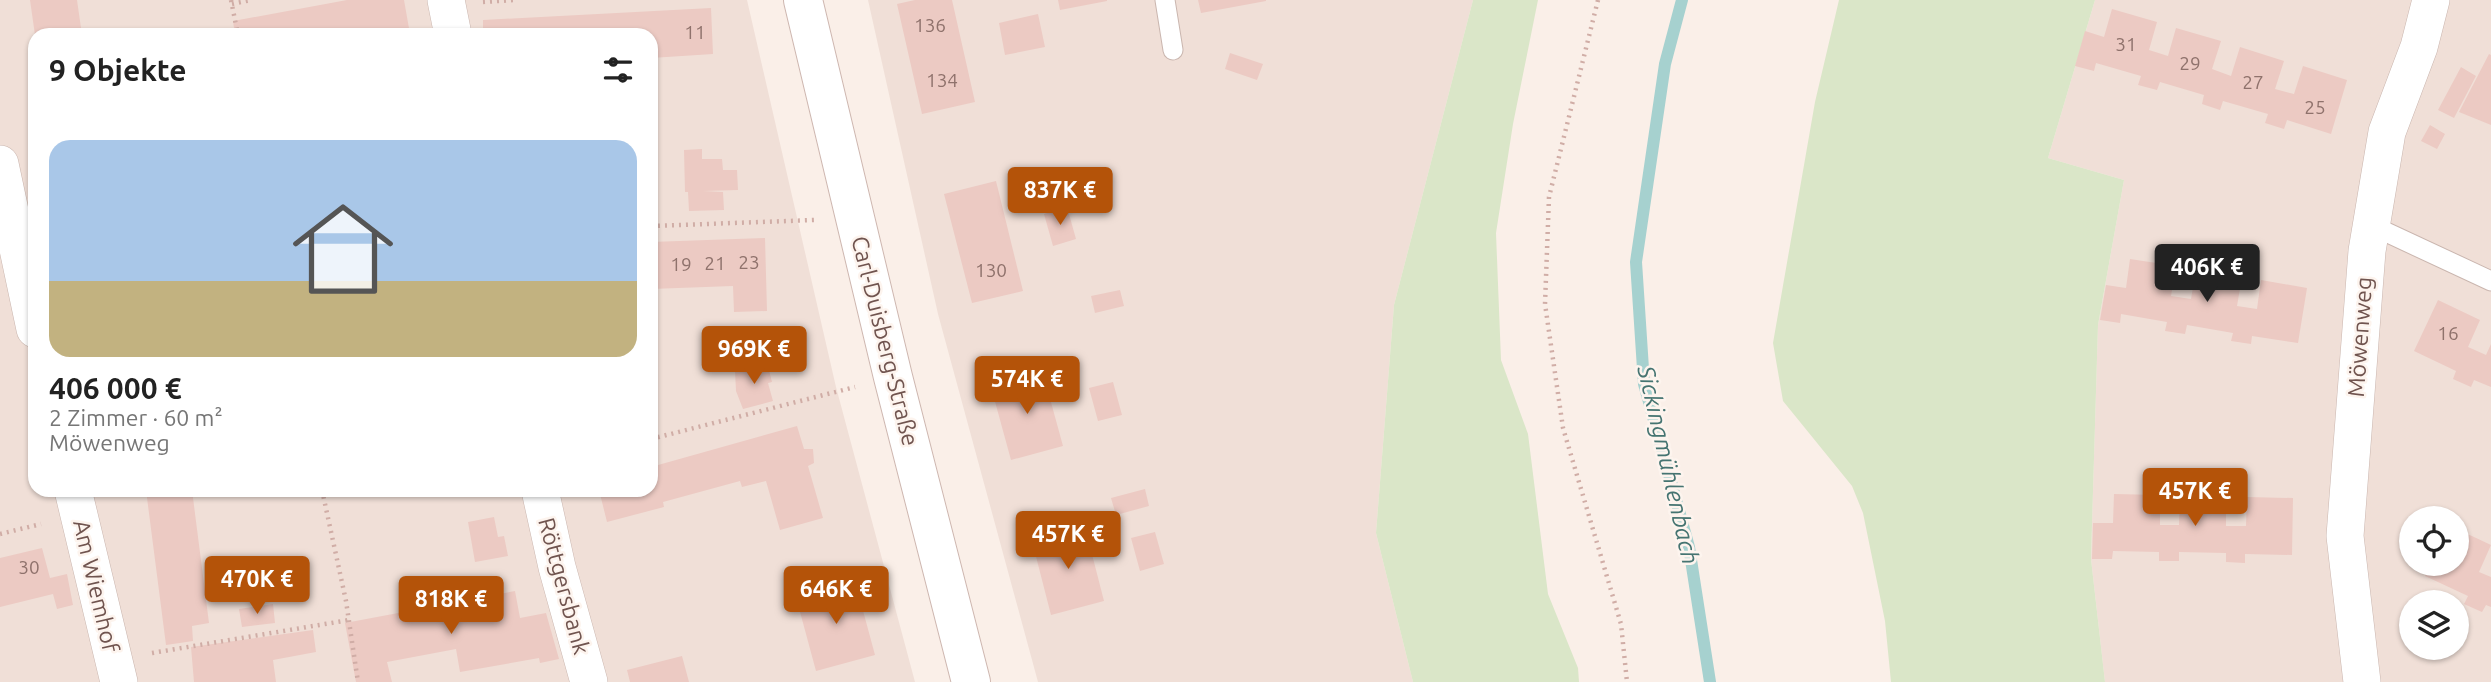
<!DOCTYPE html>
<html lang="de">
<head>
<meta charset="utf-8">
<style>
	body { margin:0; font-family:Ubuntu,sans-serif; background:#f6f6f6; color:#222; height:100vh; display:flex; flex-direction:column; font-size:26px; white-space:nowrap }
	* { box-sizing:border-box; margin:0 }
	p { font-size:23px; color:#767676 }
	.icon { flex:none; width:38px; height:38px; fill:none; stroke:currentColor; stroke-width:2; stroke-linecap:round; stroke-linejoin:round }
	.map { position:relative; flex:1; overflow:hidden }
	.panel { position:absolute; left:28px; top:28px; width:630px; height:469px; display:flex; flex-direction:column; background:#fff; border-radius:21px; box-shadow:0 2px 5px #0004 }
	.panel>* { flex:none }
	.fabs { position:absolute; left:2399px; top:506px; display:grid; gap:14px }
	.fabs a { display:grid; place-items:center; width:70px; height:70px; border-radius:50%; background:#fff; box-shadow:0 2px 5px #0004; font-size:35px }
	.price { position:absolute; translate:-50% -60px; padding:0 16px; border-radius:7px; background:#b45309; color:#fff; font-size:23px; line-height:46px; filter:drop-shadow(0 2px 4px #0008) }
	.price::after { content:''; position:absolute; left:50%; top:42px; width:21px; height:16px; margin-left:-10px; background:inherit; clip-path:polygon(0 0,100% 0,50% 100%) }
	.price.active { background:#222; color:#fff }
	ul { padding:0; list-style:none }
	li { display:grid; align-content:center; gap:14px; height:371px; padding:0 21px }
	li+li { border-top:2px solid #e0e0e0 }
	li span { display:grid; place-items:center; height:217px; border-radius:21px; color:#555 }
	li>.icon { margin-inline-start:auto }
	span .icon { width:126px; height:126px; fill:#fffc; stroke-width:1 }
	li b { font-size:30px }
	h2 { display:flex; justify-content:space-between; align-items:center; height:84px; padding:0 21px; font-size:30px }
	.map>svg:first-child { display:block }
	.residential { fill:#f0dfd7; fill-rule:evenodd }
	.green { fill:#dae6c8 }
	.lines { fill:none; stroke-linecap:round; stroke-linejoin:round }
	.stream { stroke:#a6d1cf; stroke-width:12 }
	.building { fill:#eccac3 }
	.lane-casing { stroke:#cab6af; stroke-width:21 }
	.street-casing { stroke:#cab6af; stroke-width:38 }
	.secondary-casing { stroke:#ceb7b0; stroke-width:40 }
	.path { stroke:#d0ada6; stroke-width:4.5; stroke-dasharray:2 5; stroke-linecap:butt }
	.lane { stroke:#fff; stroke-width:19 }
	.street { stroke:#fff; stroke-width:37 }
	.secondary { stroke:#fff; stroke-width:38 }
	.labels { text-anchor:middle; stroke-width:5; stroke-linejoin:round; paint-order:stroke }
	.number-label { font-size:19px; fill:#8f726c }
	.street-label { font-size:23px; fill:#70544f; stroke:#fdf4ee }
	.water-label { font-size:24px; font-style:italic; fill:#457471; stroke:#fdf4ee }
</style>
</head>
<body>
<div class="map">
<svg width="2491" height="682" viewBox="0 0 2491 682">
	<rect width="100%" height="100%" fill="#faefe8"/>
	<path class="residential" d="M0 0H747L836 387 915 682H0ZM35 35H651V490H35Z
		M868 0H1473L1394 305 1376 533 1413 682H1038L938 314Z
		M2095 0H2491V682H2105L2091 559 2098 325 2124 180 2048 158ZM2412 518H2457V564H2412ZM2412 602H2457V648H2412Z"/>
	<path class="green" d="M1473 0H1538L1513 124 1496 233 1501 360 1528 434 1548 594 1578 668 1579 682H1413L1376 533 1394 305Z
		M1839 0H2095L2048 158 2124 180 2098 325 2091 559 2105 682H1891L1885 621 1863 513 1852 486 1783 401 1773 343 1815 102Z"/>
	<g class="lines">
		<path class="stream" d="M1682 0 1665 64 1636 262 1644 384 1689 547 1710 682"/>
	</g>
	<path class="building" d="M30 0H77L82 35H35Z
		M347 0H404L410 34 235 35 233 21Z
		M915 0H952L975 102 922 114 897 4Z
		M1058 0H1107V1L1060 10Z
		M1198 0H1266V1L1201 13Z
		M711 8 713 54 651 58V35H483V20Z
		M2112 9 2157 22 2149 50 2168 56 2176 28 2221 41 2212 69 2231 76 2240 47 2284 61 2275 89 2294 94 2303 66 2347 80 2331 134 2287 120 2284 129 2265 123 2268 114 2223 101 2220 110 2202 104 2204 95 2160 82 2157 90 2138 85 2141 76 2096 63 2094 71 2075 66 2085 31 2104 37Z
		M1038 14 1045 47 1005 55 999 23Z
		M1230 53 1263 64 1257 80 1225 69Z
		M2489 54 2491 55V125L2459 112Z
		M2461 67 2476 76 2454 118 2438 110Z
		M2430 125 2445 134 2437 149 2421 141Z
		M702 149V159H722L723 170H737L738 190 703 191 723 192 724 210 689 211 688 192H685L684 150Z
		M996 181 1023 291 972 303 944 194Z
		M1067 207 1076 239 1053 246 1044 214Z
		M765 238 767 311 734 312 733 286 651 289V242Z
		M2130 259 2176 266 2171 296 2191 299 2196 269 2242 277 2237 306 2257 309 2261 280 2307 288 2298 343 2252 336 2251 344 2231 341 2233 333 2187 325 2185 334 2165 331 2167 322 2121 314 2120 323 2100 320 2106 285 2126 288Z
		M1120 290 1124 306 1095 313 1091 296Z
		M2438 300 2480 320 2468 347 2486 355 2491 344V387L2474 380 2471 387 2453 379 2456 371 2414 351Z
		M767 362 772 382 768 383 773 401 743 409 736 391 735 371Z
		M1043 373 1063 446 1011 460 991 387Z
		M1113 382 1122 415 1098 421 1089 388Z
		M797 426 804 449H813L814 463 808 466 823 518 780 530 766 481 742 487 740 481 663 502 664 507 607 522 599 490H651V467Z
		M1145 489 1149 506 1116 515 1111 498Z
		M146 490H192L209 623 192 626 193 641 166 645Z
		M2114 494 2160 495V525H2179L2180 496 2226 497V526H2246L2247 497 2293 498 2292 555 2245 554V563L2226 562V553L2179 552V561H2159V552L2113 551 2112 559H2092L2093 523H2113Z
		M494 517 498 537 504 536 508 556 475 562 468 522Z
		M1085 527 1104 601 1051 615 1032 541Z
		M2457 529 2491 545 2479 572 2491 577V607L2486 605 2482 612 2464 604 2468 596 2425 576 2431 564H2457Z
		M1155 532 1164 564 1140 571 1131 538Z
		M42 548 50 578 67 574 73 605 57 609 53 594 0 607V558Z
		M855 581 875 655 816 671 796 597Z
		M515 591 520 618 546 613 559 659 540 663 539 658 460 672 456 649 387 662 392 682H356L345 623Z
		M273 604 275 623 242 627 239 609Z
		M313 630 316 652 273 660 276 682H194L191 647Z
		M682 656 689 682H630L627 670Z"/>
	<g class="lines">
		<defs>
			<path id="lane" d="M1165 0 1173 50
				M2371 225 2491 281"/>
			<path id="street" d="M446 0 453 35
				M0 164 35 329
				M73 490 119 682
				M540 490 557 567 589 682
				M2362 682 2345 536 2367 251 2387 132 2419 47 2431 0"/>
			<path id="secondary" d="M803 0 893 377 971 682"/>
		</defs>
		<use href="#lane" class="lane-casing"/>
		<use href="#street" class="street-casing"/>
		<use href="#secondary" class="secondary-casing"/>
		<path class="path" d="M231 0 238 35
			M1598 0 1549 197 1545 304 1563 428 1621 624 1627 682
			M483 2 515 0
			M232 4 251 0
			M651 226 815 220
			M651 439 855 387
			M322 490 346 601 358 682
			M0 534 41 524
			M152 653 349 620"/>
		<use href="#lane" class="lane"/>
		<use href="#street" class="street"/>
		<use href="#secondary" class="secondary"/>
	</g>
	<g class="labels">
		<g class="number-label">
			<text x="930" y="32">136</text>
			<text x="695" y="39">11</text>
			<text x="2126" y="51">31</text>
			<text x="2190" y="70">29</text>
			<text x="942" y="87">134</text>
			<text x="2253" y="89">27</text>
			<text x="2315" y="114">25</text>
			<text x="749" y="269">23</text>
			<text x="715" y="270">21</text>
			<text x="681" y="271">19</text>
			<text x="991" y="277">130</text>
			<text x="2448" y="340">16</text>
			<text x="29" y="574">30</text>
		</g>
		<g class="street-label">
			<text transform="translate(2360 337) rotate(-86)" y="8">Möwenweg</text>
			<text transform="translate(885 341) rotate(76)" y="8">Carl-Duisberg-Straße</text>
			<text transform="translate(96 586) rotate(77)" y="8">Am Wiemhof</text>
			<text transform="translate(564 586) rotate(75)" y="8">Röttgersbank</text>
		</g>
		<g class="water-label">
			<text transform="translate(1668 465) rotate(77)" y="8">Sickingmühlenbach</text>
		</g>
	</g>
</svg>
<div class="fabs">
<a><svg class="icon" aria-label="locate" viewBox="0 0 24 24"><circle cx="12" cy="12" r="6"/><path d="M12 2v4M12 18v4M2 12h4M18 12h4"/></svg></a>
<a><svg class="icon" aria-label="layers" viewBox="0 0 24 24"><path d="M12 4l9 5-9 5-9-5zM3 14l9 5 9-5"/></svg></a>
</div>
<b class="price" style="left:1060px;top:227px">837K €</b>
<b class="price active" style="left:2207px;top:304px">406K €</b>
<b class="price" style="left:754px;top:386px">969K €</b>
<b class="price" style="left:1027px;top:416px">574K €</b>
<b class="price" style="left:2195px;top:528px">457K €</b>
<b class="price" style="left:1068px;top:571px">457K €</b>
<b class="price" style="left:257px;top:616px">470K €</b>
<b class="price" style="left:836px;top:626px">646K €</b>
<b class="price" style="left:451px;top:636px">818K €</b>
<section class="panel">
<h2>9 Objekte<svg class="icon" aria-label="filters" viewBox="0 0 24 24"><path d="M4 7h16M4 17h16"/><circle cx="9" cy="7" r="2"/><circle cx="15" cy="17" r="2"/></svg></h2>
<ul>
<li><span style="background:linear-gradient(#a9c7e8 65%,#c2b280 0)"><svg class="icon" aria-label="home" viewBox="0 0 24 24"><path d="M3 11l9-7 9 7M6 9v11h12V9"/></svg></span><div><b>406 000 €</b><p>2 Zimmer · 60 m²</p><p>Möwenweg</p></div></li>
</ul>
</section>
</div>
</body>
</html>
